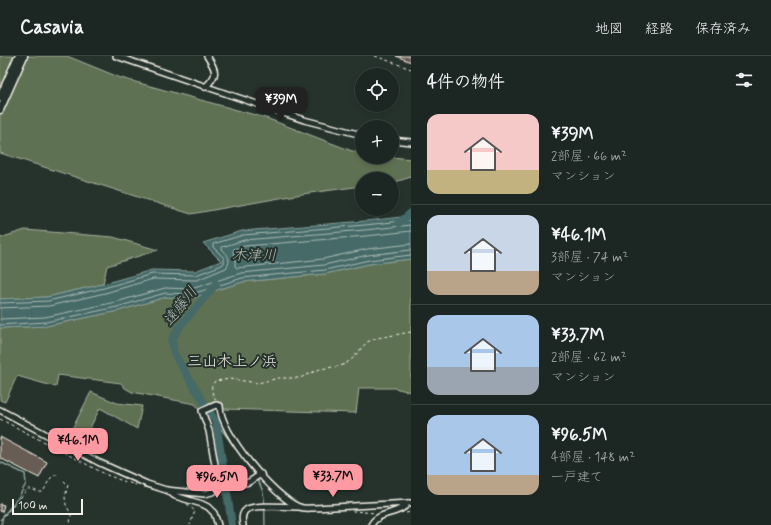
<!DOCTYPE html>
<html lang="ja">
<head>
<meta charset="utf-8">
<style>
	body { margin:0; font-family:Mynerve,"Klee One",sans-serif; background:#29322f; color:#f1f3f6; height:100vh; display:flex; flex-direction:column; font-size:15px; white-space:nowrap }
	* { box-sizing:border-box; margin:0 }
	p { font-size:13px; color:#a0a5a5 }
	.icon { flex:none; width:22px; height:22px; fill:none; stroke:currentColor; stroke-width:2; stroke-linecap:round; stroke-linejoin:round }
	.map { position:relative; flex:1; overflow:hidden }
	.side { display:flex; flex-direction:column; background:#1c2622; width:360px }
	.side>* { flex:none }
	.controls { position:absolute; left:355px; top:12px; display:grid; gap:8px }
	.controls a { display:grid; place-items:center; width:44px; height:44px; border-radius:50%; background:#1c2622; box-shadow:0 2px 6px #0003,0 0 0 1px #3a4340; font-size:20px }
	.scale { position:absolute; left:12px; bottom:10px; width:71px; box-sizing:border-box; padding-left:4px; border:2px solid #f4f1e8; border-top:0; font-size:11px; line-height:14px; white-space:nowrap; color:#f4f1e8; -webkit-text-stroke:3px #26332d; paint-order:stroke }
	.price { position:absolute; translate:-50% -34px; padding:0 9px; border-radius:8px; background:#ff9aa2; color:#111; font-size:13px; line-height:26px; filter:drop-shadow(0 1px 2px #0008) }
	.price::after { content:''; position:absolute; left:50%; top:24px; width:12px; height:9px; margin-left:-6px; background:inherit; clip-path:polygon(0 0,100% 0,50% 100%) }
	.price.active { background:#222; color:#fff }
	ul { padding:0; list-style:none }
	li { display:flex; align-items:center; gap:12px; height:100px; padding:0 16px }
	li+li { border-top:1px solid #3a4340 }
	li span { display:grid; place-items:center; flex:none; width:112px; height:80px; border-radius:12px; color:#555 }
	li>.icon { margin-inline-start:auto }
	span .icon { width:48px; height:48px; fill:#fffc; stroke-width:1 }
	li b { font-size:17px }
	h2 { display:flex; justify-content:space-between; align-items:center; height:48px; padding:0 16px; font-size:17px }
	header { display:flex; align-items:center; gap:24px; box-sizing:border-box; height:56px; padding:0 20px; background:#1c2622; border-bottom:1px solid #3a4340 }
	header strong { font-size:19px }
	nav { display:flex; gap:22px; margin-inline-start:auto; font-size:14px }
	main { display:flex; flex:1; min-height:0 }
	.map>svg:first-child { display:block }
	.green { fill:#5e7153; stroke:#a9b19e }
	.water { fill:#456a68; stroke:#8ba09b }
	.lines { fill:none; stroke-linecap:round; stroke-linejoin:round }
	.shore { stroke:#aebbb5; stroke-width:1 }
	.stream { stroke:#8ba09b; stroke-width:1.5 }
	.river { stroke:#456a68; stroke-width:8 }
	.building { fill:#685d54; stroke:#f4f1e8 }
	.minor-casing { stroke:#f4f1e8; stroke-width:8 }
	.major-casing { stroke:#f4f1e8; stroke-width:9 }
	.path { stroke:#f4f1e8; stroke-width:1; stroke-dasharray:3 3; stroke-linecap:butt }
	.minor { stroke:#26332d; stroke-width:5 }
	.major { stroke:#26332d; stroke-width:6 }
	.labels { text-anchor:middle; stroke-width:4; stroke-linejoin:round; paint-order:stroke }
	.water-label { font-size:15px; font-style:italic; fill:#aebbb5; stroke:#26332d }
	.neighbourhood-label { font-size:15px; fill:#f4f1e8; stroke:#26332d }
</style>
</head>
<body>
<header>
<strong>Casavia</strong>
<nav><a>地図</a><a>経路</a><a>保存済み</a></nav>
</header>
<main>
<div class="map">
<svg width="411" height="469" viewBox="0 0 411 469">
	<rect width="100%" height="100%" fill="#26332d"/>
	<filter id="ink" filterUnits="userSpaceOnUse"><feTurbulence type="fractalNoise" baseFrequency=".025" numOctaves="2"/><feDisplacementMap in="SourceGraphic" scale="8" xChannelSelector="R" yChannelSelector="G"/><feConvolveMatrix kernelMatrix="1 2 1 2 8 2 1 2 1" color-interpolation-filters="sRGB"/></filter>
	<g filter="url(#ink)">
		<path class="green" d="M0 0H67L121 22 266 62 352 95 362 96V101H392L411 103V121L392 127V123H362V130L302 138 191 158 0 97Z
			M25 174 113 181 158 194 107 210 103 228 47 241 0 243V182Z
			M411 203V336L394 332H359L356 357 223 353 222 349 214 346 200 354 195 348 132 336 125 332 121 327 58 319 56 331 17 320 5 346 0 344V272L46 270 118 255 166 241 192 242 242 226 325 218 369 208Z
			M91 336 117 347 142 350 137 373 100 352 83 386 69 379Z"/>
		<path class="water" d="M411 160V203L369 208 325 218 242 226 192 242 166 241 118 255 46 270 0 272V243L47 241 103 228 152 214 195 215 221 205 203 187 242 175 365 165Z"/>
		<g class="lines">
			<path class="shore" d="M411 175 366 180 245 190 234 193 233 195 235 202V210L237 212 323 203 367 193 411 188
				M0 247 48 245 104 232 152 218 196 219 222 209 224 207V202L213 191V188L243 179 365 169 411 164
				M0 252 49 250 105 237 153 223 197 224 226 212C232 204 228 199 222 193V191L244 184 365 174 411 169
				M0 263 45 261 116 246 165 232 191 233 241 217 324 209 368 199 411 194
				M0 269 46 266 117 251 165 237 192 238 242 222 325 214 369 204 411 199"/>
			<path class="stream" d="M216 366 255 419
				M0 406 25 418
				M257 423C267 439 264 451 265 469
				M1 469 3 460 18 442 26 428 25 418"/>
			<path class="river" d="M399 167 411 157
				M216 228 180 270 172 284 174 298 216 366 232 469"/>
		</g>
		<path class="building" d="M396 0H411V6Z
			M0 381 47 406 39 422 0 402Z
			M0 448 4 449 2 456 0 455Z"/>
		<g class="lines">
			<defs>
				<path id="minor" d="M116 0 304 64 362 79
					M205 31C219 19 216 14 207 0
					M392 84 411 86
					M0 354 100 407 147 428 166 434 205 438 212 436 221 431 249 426 261 418
					M219 431 209 375 202 355 216 349 220 350C220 377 274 441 299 451 304 453 310 452 314 452L411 447
					M167 434 175 440 202 448 208 451 214 457 218 469
					M243 469C242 464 241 458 246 454 253 448 289 451 300 451
					M371 469C378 455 400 459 408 447"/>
				<path id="major" d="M0 41 18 0
					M0 54 24 0"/>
			</defs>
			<use href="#minor" class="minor-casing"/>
			<use href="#major" class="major-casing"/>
			<path class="path" d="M375 0 411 13
				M216 344C212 337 209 332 215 325L230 323 258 327 279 322H300L320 313 340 310 345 308 352 303 367 286 377 282 411 276
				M0 363 107 419 123 425 136 429
				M187 448 195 455 190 469
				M352 455 376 457
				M406 457 411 456
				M0 464 19 444 27 433C33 432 37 437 43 436 47 429 50 418 58 419L68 429 65 441 66 449 71 458 70 469"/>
			<use href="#minor" class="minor"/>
			<use href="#major" class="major"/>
		</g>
	</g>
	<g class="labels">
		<g class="water-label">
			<text x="254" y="204">木津川</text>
			<text transform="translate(180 250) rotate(-52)" y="5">遠藤川</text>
		</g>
		<g class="neighbourhood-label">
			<text x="232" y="310">三山木上ノ浜</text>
		</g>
	</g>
</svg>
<div class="controls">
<a><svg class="icon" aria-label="locate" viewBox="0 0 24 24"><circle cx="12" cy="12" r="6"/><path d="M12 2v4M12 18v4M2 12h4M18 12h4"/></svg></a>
<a>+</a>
<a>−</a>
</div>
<div class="scale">100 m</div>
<b class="price active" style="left:281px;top:65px">¥39M</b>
<b class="price" style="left:78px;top:406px">¥46.1M</b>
<b class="price" style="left:333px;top:442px">¥33.7M</b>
<b class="price" style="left:217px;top:443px">¥96.5M</b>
</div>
<section class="side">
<h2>4件の物件<svg class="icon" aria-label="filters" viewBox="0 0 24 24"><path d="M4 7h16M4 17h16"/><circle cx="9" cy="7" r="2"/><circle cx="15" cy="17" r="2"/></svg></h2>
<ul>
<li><span style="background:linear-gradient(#f6c9c9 70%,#c2b280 0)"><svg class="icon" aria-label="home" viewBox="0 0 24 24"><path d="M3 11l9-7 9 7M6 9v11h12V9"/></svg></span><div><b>¥39M</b><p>2部屋 · 66 m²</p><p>マンション</p></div></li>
<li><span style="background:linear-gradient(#c9d6e8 70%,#b9a48a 0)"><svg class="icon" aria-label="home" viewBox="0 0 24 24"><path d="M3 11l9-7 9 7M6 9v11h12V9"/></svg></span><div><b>¥46.1M</b><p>3部屋 · 74 m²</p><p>マンション</p></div></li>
<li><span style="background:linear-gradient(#a9c7e8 65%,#9aa5b1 0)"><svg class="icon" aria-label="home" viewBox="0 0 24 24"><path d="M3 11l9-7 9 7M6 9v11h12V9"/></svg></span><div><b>¥33.7M</b><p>2部屋 · 62 m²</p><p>マンション</p></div></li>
<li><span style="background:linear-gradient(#a9c7e8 75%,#b9a48a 0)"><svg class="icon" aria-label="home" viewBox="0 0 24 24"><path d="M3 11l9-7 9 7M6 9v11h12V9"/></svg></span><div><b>¥96.5M</b><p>4部屋 · 148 m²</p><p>一戸建て</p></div></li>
</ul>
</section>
</main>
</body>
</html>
